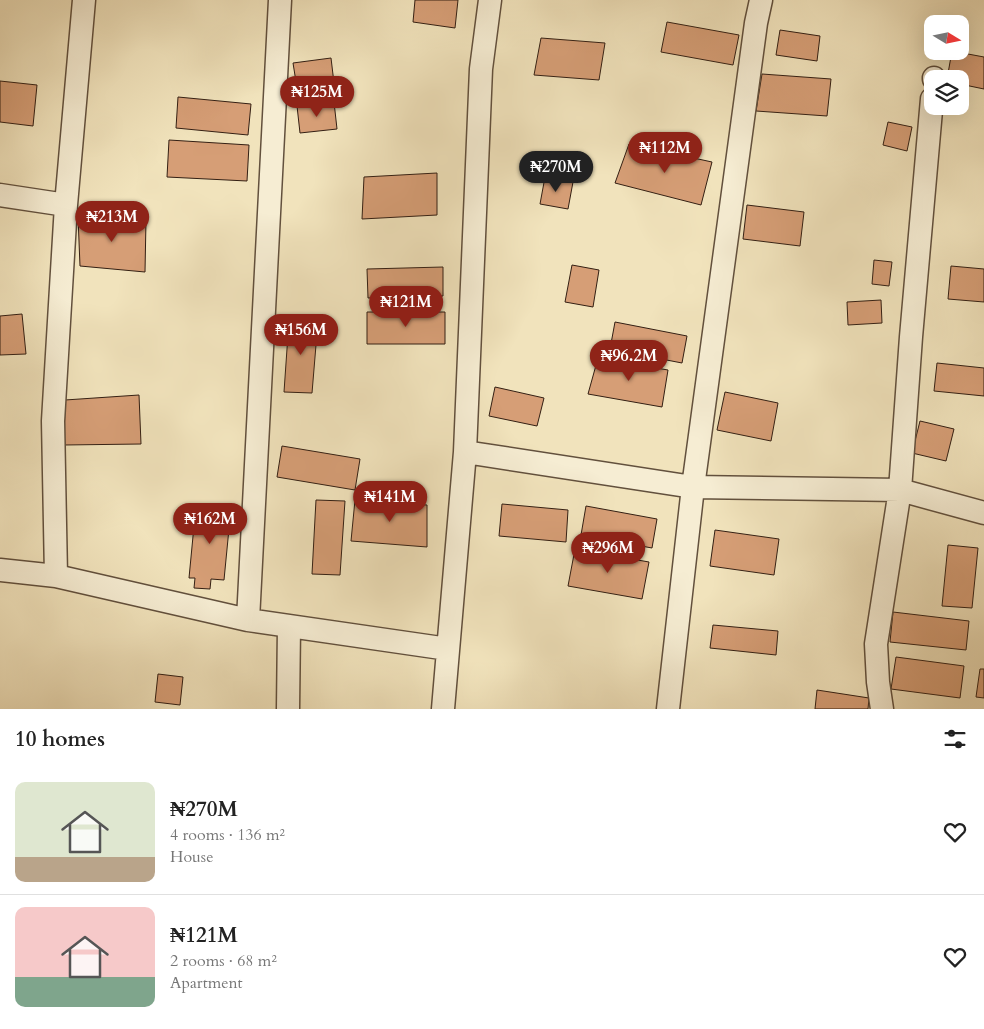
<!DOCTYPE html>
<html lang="en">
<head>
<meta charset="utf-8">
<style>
	body { margin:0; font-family:Cardo,serif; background:#f2f2f2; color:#222; height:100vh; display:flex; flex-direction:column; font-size:19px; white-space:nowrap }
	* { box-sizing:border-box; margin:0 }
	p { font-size:16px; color:#767676 }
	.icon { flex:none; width:28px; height:28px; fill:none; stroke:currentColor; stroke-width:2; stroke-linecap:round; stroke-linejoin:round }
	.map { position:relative; height:709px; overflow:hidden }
	.sheet { display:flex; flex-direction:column; background:#fff; flex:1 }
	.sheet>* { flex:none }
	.needle { width:32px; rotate:100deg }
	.buttons { position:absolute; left:924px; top:15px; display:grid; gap:10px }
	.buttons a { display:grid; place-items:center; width:45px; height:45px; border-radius:10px; background:#fff; box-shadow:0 5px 20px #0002; font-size:25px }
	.price { position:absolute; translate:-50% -42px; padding:0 11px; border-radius:18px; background:#8f2418; color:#fff; font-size:16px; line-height:32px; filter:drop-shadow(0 1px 2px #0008) }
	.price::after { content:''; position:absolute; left:50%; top:30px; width:15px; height:11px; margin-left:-8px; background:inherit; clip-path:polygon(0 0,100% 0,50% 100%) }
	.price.selected { background:#222; color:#fff }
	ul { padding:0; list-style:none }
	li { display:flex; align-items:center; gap:15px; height:125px; padding:0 15px }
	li+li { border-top:1px solid #e0e0e0 }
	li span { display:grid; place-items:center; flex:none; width:140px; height:100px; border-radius:10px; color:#555 }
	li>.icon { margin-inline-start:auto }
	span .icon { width:60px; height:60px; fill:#fffc; stroke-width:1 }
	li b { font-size:21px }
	h2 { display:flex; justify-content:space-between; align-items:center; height:60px; padding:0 15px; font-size:21px }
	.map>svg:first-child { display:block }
	.building { fill:#d69e76; stroke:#331f13 }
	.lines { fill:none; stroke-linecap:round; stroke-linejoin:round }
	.minor-casing { stroke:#62503d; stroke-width:25 }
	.minor { stroke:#f6edd3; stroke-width:22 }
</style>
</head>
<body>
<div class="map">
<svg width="984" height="709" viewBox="0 0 984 709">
	<rect width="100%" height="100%" fill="#f1e3bc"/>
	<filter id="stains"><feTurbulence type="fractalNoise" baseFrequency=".004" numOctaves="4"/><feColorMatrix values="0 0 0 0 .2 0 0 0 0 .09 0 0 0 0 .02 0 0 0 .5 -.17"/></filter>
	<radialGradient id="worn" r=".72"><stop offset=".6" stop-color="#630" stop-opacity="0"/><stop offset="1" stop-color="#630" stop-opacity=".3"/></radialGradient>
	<path class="building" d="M415 0H458L455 28 413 22Z
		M667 22 739 35 733 65 661 52Z
		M780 30 820 36 817 61 776 55Z
		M541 38 605 43 599 80 534 75Z
		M952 51 984 57V89L960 84V79H947Z
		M331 58 334 83 297 88 293 63Z
		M762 74 831 79 827 116 756 111Z
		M0 81 37 85 33 126 0 122Z
		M178 97 251 104 248 135 176 128Z
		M334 102 337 129 300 133 297 106Z
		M888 122 912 127 907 151 883 145Z
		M169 140 249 145 247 181 167 177Z
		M629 144 712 162 701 205 615 183Z
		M437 173V215L362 219 364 177Z
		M545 177 573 182 568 209 540 204Z
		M747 205 804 212 800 246 743 239Z
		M78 216 146 220 145 272 80 266Z
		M874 260 892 262 889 286 872 284Z
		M572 265 599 270 593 307 565 302Z
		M951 266 984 269V302L948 299Z
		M443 267V296L368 298 367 269Z
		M881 300 882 323 848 325 847 302Z
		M367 312H445V344H367Z
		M22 314 26 354 0 355V316Z
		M289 320 318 321 312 393 284 392Z
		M615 322 687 336 682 363 610 349Z
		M598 358 668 370 662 407 588 394Z
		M937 363 984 368V396L934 391Z
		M495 387 544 398 537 426 489 416Z
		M725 392 778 403 771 441 717 430Z
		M139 395 141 444 64 445 65 400Z
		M920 421 954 429 946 461 912 453Z
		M282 446 360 459 355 490 277 477Z
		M316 500 345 501 340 575 312 574Z
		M355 500 427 505V547L351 541Z
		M502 504 568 510 566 542 499 536Z
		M196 505 231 508 224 580 211 579 210 589 194 588 195 578H189Z
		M586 506 657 519 652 548 581 535Z
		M715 530 779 539 774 575 710 566Z
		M948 545 978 548 972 608 942 606Z
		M575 549 649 562 642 599 568 586Z
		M893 612 969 621 966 650 890 642Z
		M713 625 778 631 776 655 710 648Z
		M896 657 964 666 960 698 891 689Z
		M980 669H984V698L976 697Z
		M158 674 183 677 180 705 155 702Z
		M817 690 869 698 868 709H815Z"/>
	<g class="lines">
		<defs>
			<path id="minor" d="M934 79V78
				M0 195 66 205
				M465 452 693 487 900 490 984 513
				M0 570 56 576 248 620 448 649
				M56 576 53 421 66 205 84 0
				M248 620 280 0
				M288 709 289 626
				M443 709 465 452 481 69 490 0
				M668 709 693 487 756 23 761 0
				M882 709 878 682 876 644 900 490 911 337 932 99"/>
		</defs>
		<use href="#minor" class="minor-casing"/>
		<use href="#minor" class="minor"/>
	</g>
	<rect width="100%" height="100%" filter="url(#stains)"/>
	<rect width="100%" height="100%" fill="url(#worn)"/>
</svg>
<div class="buttons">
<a><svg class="needle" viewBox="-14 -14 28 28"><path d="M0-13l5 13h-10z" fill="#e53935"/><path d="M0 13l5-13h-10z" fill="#767676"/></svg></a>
<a><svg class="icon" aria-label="layers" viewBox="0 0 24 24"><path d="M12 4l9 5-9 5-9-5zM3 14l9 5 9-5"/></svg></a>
</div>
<b class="price" style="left:317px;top:118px">₦125M</b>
<b class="price" style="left:665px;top:174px">₦112M</b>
<b class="price selected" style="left:556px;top:193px">₦270M</b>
<b class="price" style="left:112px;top:243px">₦213M</b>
<b class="price" style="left:406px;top:328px">₦121M</b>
<b class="price" style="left:301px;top:356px">₦156M</b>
<b class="price" style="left:629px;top:382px">₦96.2M</b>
<b class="price" style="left:390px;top:523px">₦141M</b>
<b class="price" style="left:210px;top:545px">₦162M</b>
<b class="price" style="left:608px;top:574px">₦296M</b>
</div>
<section class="sheet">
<h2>10 homes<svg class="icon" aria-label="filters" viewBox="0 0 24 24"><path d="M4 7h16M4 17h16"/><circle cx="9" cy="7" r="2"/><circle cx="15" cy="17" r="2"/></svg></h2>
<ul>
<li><span style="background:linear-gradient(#dfe7d0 75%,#b9a48a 0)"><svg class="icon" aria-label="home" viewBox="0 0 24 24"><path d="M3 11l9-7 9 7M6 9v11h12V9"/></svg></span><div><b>₦270M</b><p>4 rooms · 136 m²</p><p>House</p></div><svg class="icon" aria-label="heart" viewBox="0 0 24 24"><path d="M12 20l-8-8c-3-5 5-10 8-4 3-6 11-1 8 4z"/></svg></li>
<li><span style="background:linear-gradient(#f6c9c9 70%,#7fa58c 0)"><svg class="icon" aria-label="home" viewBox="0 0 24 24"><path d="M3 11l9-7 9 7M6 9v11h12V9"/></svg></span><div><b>₦121M</b><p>2 rooms · 68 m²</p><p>Apartment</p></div><svg class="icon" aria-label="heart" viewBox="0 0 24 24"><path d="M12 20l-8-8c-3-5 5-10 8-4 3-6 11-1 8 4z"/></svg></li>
</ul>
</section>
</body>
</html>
